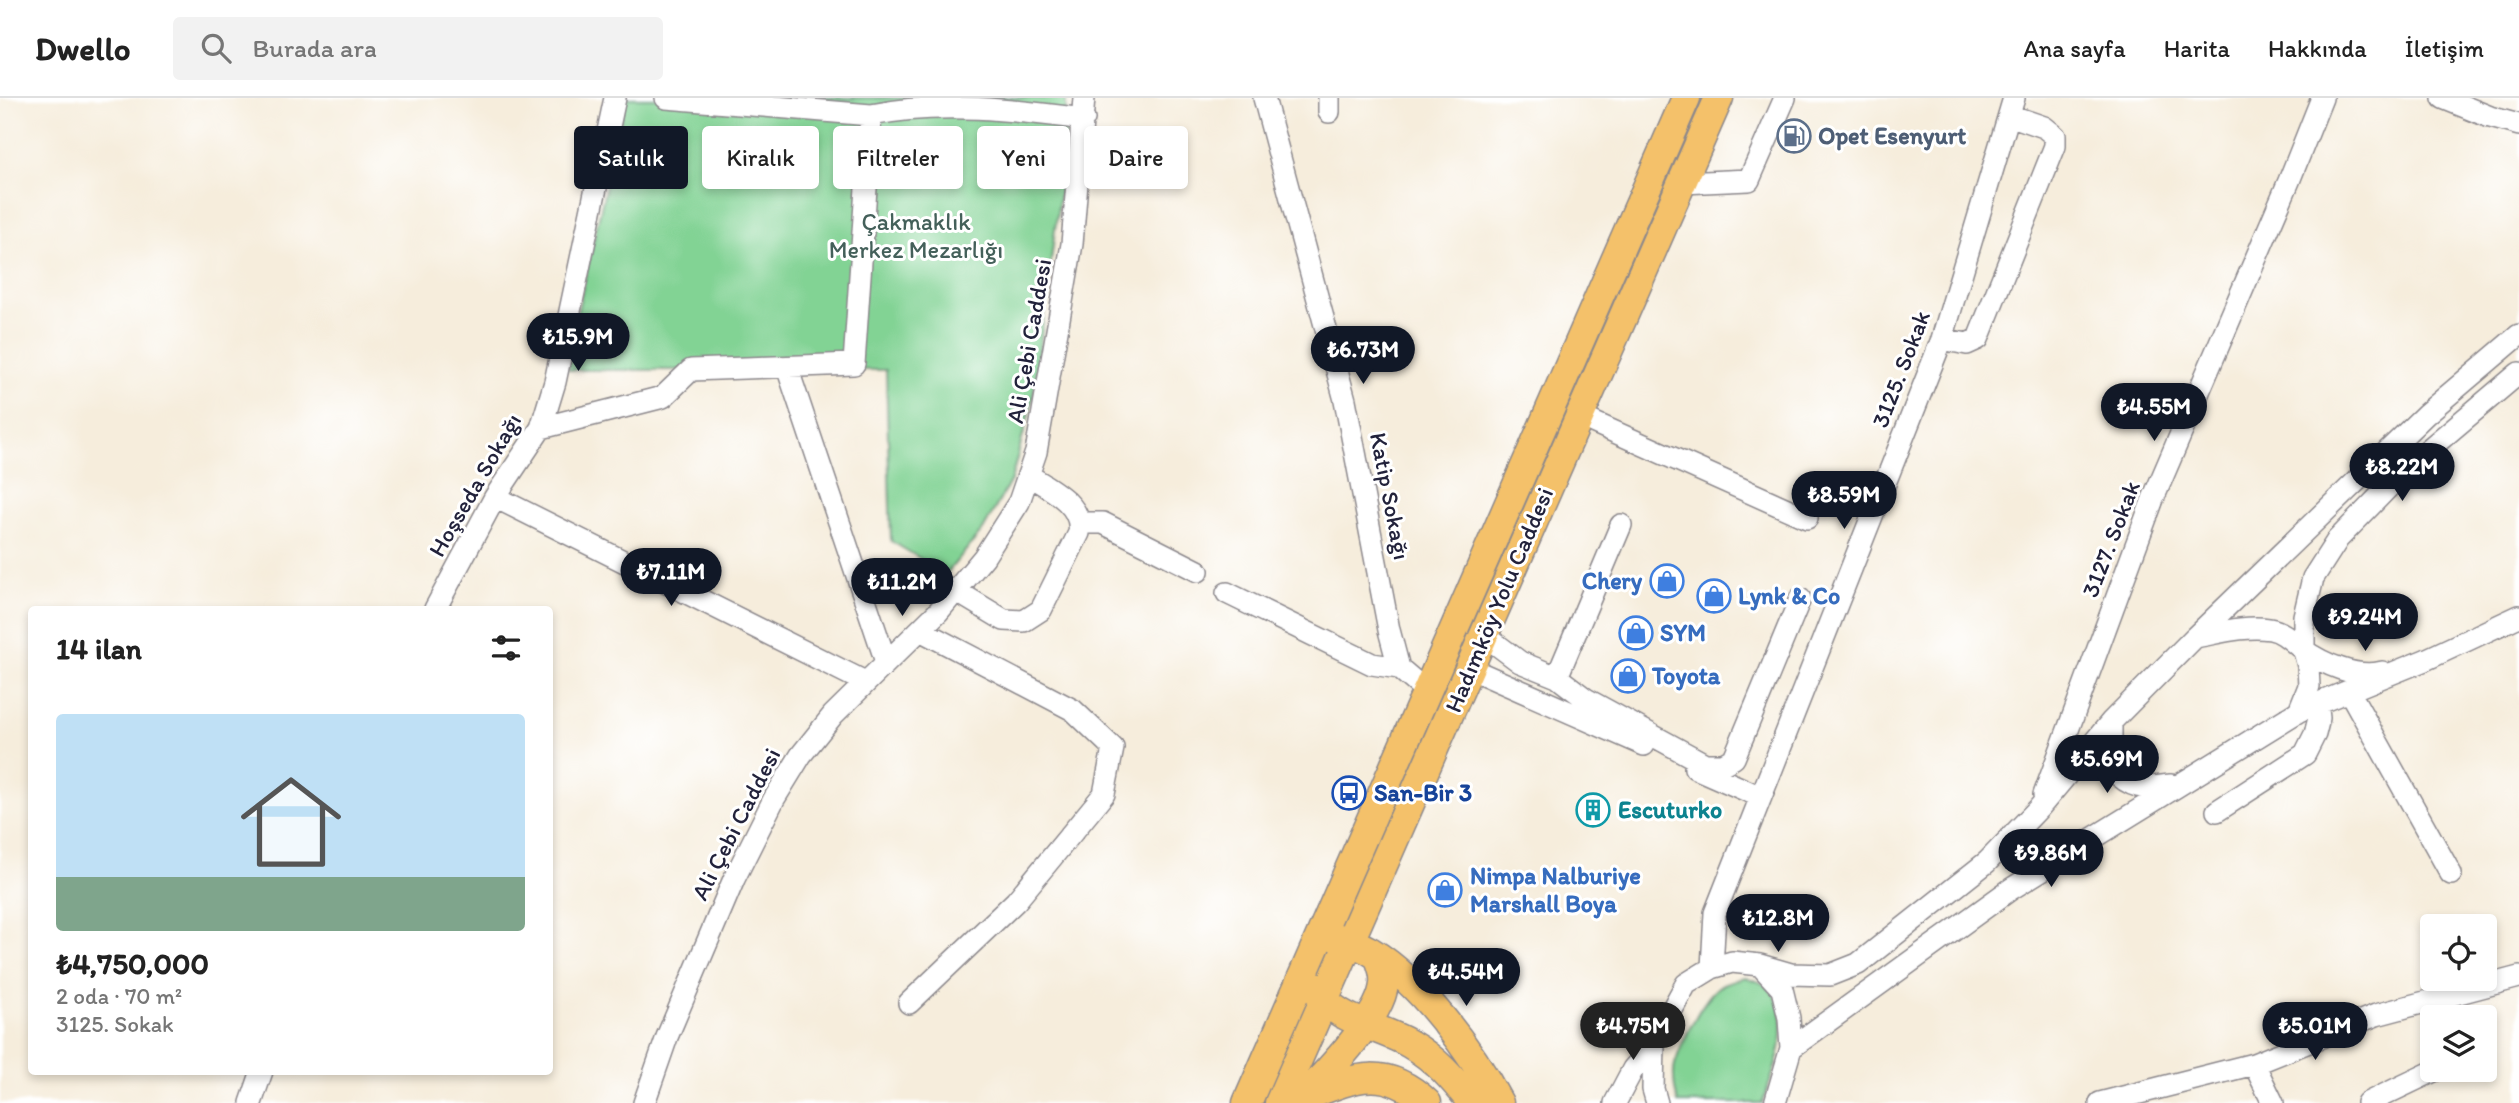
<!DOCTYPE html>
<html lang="tr">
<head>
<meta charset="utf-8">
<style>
	body { margin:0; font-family:Itim,sans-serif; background:#f2f2f2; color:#222; height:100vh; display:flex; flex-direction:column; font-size:26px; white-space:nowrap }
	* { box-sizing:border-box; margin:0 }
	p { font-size:23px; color:#767676 }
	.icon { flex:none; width:38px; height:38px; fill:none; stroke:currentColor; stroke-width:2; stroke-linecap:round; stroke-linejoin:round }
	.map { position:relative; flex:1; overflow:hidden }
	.details { position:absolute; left:28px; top:508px; width:525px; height:469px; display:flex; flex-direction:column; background:#fff; border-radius:7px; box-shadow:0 4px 10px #0003 }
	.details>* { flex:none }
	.hud { position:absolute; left:574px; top:28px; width:665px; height:63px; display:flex; gap:14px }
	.tools { position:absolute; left:2420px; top:816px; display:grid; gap:14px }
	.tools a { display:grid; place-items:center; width:77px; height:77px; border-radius:7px; background:#fff; box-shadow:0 4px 10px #0003; font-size:35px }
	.price { position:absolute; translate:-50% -60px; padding:0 16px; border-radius:24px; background:#111827; color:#fff; font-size:23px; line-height:46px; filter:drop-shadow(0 2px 4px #0008) }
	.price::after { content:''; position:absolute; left:50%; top:42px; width:21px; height:16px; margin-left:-10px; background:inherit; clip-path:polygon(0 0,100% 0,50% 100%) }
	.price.selected { background:#222; color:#fff }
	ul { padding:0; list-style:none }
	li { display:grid; align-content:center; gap:14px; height:371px; padding:0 28px }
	li span { display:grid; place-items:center; height:217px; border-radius:7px; color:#555 }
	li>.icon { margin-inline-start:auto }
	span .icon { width:126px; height:126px; fill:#fffc; stroke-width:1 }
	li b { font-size:30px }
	h2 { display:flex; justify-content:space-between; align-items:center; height:84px; padding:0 28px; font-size:30px }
	.chip { padding:0 24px; border-radius:7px; background:#fff; box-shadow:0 4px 10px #0003; font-size:24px; line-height:63px }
	.chip.selected { background:#111827; color:#fff }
	header { display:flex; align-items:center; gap:42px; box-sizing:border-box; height:98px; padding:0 35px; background:#fff; border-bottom:2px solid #e0e0e0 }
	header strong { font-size:33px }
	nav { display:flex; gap:38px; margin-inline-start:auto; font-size:24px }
	.search { width:490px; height:63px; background:#f2f2f2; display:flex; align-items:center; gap:18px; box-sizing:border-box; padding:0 24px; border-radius:7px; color:#767676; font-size:26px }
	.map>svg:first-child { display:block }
	.green { fill:#82d394; stroke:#527a68; stroke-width:2 }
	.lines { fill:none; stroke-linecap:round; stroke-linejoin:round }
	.minor-casing { stroke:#8c888c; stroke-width:24 }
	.major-casing { stroke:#8c888c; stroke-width:31 }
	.minor { stroke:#fff; stroke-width:21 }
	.major { stroke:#f4c16a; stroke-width:28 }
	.labels { text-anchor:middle; stroke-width:6; stroke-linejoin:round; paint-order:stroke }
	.service-label { font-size:24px; font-weight:bold; fill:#4e5e75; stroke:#fff; text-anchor:start }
	.park-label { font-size:24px; fill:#44605a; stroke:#fff }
	.street-label { font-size:24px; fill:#22223b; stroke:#fff }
	.shop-label { font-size:24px; font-weight:bold; fill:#366cbe; stroke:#fff; text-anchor:start }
	.transit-label { font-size:24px; font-weight:bold; fill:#164399; stroke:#fff; text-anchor:start }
	.culture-label { font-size:24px; font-weight:bold; fill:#0d838f; stroke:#fff; text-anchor:start }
</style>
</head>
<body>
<header>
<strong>Dwello</strong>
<div class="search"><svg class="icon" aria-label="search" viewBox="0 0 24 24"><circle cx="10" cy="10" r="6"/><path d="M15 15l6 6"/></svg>Burada ara</div>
<nav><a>Ana sayfa</a><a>Harita</a><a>Hakkında</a><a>İletişim</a></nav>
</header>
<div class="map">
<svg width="2519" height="1005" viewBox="0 0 2519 1005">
	<rect width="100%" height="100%" fill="#fff"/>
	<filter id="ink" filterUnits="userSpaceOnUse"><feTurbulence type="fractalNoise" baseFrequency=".0143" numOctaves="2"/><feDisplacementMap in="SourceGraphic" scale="14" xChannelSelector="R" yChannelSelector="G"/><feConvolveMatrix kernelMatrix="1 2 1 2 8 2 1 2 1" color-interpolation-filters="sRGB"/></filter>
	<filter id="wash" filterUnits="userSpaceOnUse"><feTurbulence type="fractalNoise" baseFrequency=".00686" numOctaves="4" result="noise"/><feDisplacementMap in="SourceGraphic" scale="28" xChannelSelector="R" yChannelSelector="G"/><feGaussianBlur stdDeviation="1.57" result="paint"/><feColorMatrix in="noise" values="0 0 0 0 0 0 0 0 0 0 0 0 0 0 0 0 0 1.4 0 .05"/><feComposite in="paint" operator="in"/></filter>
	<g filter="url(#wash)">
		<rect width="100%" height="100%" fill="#f6eddc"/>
		<path class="green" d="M626 0H1066V47L1033 301 1011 382 983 432 946 476 891 443 886 272H569L568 255Z
			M1745 879C1751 881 1759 883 1765 887 1799 915 1775 973 1762 1005H1678C1675 993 1672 979 1675 966 1682 944 1703 897 1723 886 1730 883 1738 881 1745 879Z"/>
	</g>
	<g filter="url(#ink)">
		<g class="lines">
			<defs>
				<path id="minor" d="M666 0 871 17C941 3 1014 12 1084 21
					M1264 0 1345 302 1389 532 1399 570 1426 593
					M1329 0V14
					M2443 0 2490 19 2519 27
					M1682 85 1749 82 1785 0
					M1942 241 1967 246 1978 241 2055 48V38L2044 29 2009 17
					M787 269 886 564
					M1579 318 1807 420
					M541 330 663 299 691 272 854 266 871 17
					M495 399 865 584
					M1081 425H1103L1198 473
					M956 493 1004 522 1024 523 1041 512 1079 435C1084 407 1049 390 1028 377
					M1227 495 1372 566 1399 570
					M435 511 495 399 541 330 555 284 615 0
					M1484 537 1520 564 1557 579 1586 601 1705 666H1723L1734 660 1800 501
					M2195 539C2218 535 2246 527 2270 531 2283 533 2292 543 2302 551 2323 566 2357 581 2382 574
					M1469 570 1644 647
					M1557 579 1621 427
					M2349 593 2451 776
					M2299 613 2309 588 2308 568 2304 553V518L2313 480 2338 441 2409 368 2519 275
					M2111 624V670C2131 692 2143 691 2171 687
					M1695 670 1761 699
					M2044 697 2153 401 2289 83 2322 0
					M2217 713 2305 656 2315 636 2319 620 2317 605
					M1760 867 1791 876 1830 877 1858 866 1987 764 2039 710 2111 624 2195 539 2426 316 2519 237
					M1712 870 1715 815 1942 241 2014 0
					M909 905 1016 803 1104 696 1113 650 1073 612 920 532
					M1791 950 2011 791 2299 613 2425 562 2519 518
					M2254 966 2273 1005
					M251 1005 262 973
					M644 1005 667 939 734 781 774 701 801 657 833 617 938 514 984 459 1019 404 1036 354 1072 146 1084 0
					M1615 1005 1633 971 1654 946
					M1657 1005 1653 991 1654 946 1663 928 1686 886 1712 870 1732 864 1760 867 1782 891 1789 920 1791 950 1775 1005
					M2100 1005 2254 966 2376 917 2519 879
					M2367 1005 2438 971"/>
				<path id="major" d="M1335 839C1347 843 1359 847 1370 853 1420 883 1472 954 1499 1005
					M1315 888C1330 922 1380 928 1410 946 1436 961 1453 981 1472 1005
					M1310 997C1356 978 1387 967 1427 1005
					M1303 1000C1326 975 1376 924 1383 892 1386 880 1383 871 1379 860
					M1247 1005 1686 0
					M1279 1005 1719 0"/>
			</defs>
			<use href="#minor" class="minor-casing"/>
			<use href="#major" class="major-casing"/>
			<use href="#minor" class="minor"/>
			<use href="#major" class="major"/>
		</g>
	</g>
	<defs>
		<symbol id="fuel-ring" viewBox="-11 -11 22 22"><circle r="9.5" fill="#fff" stroke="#5c6f8a" stroke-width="1.5"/><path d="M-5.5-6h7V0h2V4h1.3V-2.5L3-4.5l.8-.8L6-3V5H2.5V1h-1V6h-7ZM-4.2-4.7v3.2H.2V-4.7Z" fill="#5c6f8a"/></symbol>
		<symbol id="shop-ring" viewBox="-11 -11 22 22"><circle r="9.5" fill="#fff" stroke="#3f7fe0" stroke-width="1.5"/><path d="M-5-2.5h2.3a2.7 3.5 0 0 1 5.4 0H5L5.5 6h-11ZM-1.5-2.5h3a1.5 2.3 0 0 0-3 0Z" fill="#3f7fe0"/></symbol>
		<symbol id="bus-ring" viewBox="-11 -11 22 22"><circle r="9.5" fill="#fff" stroke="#1a4fb4" stroke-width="1.5"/><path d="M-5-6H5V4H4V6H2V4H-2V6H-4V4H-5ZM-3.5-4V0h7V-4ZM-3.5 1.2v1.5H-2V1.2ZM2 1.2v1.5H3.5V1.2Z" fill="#1a4fb4"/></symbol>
		<symbol id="building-ring" viewBox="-11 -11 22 22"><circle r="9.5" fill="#fff" stroke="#0f9aa8" stroke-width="1.5"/><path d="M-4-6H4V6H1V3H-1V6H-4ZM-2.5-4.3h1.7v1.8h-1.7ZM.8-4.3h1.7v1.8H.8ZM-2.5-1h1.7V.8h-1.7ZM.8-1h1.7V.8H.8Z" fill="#0f9aa8"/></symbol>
	</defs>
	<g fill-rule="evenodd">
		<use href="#fuel-ring" x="1775" y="19" width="38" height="38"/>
		<use href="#shop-ring" x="1648" y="464" width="38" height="38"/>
		<use href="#shop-ring" x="1695" y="479" width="38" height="38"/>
		<use href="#shop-ring" x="1617" y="516" width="38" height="38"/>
		<use href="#shop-ring" x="1609" y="559" width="38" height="38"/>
		<use href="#bus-ring" x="1330" y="676" width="38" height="38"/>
		<use href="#building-ring" x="1574" y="693" width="38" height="38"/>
		<use href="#shop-ring" x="1426" y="773" width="38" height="38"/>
	</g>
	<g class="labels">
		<g class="service-label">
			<text x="1818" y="46">Opet Esenyurt</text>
		</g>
		<g class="park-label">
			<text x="916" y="132">Çakmaklık<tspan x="916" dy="28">Merkez Mezarlığı</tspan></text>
		</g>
		<g class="street-label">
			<text transform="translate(1029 243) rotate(-80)" y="8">Ali Çebi Caddesi</text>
			<text transform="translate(1901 271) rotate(-69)" y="8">3125. Sokak</text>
			<text transform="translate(475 387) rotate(-60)" y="8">Hoşseda Sokağı</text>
			<text transform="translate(1390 398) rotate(79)" y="8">Katip Sokağı</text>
			<text transform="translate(2111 441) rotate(-69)" y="8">3127. Sokak</text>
			<text transform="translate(1499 502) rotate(-67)" y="8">Hadımköy Yolu Caddesi</text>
			<text transform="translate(736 726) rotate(-63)" y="8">Ali Çebi Caddesi</text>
		</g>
		<g class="shop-label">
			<text x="1642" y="491" text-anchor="end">Chery</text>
			<text x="1738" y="506">Lynk &amp; Co</text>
			<text x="1660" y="543">SYM</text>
			<text x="1652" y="586">Toyota</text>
			<text x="1470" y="786">Nimpa Nalburiye<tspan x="1470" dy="28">Marshall Boya</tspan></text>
		</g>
		<g class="transit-label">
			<text x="1374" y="703">San-Bir 3</text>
		</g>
		<g class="culture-label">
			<text x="1618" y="720">Escuturko</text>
		</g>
	</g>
</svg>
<div class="tools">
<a><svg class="icon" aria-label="locate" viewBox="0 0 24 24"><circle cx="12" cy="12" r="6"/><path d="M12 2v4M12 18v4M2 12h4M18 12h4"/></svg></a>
<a><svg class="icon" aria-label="layers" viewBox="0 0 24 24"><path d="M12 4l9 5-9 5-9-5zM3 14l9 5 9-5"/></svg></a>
</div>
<b class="price" style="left:578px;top:275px">₺15.9M</b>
<b class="price" style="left:1363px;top:288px">₺6.73M</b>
<b class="price" style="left:2154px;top:345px">₺4.55M</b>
<b class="price" style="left:2402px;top:405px">₺8.22M</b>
<b class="price" style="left:1844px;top:433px">₺8.59M</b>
<b class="price" style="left:671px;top:510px">₺7.11M</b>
<b class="price" style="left:902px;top:520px">₺11.2M</b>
<b class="price" style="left:2365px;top:555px">₺9.24M</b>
<b class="price" style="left:2107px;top:697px">₺5.69M</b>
<b class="price" style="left:2051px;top:791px">₺9.86M</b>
<b class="price" style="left:1778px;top:856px">₺12.8M</b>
<b class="price" style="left:1466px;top:910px">₺4.54M</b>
<b class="price selected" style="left:1633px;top:964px">₺4.75M</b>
<b class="price" style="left:2315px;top:964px">₺5.01M</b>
<div class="hud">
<a class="chip selected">Satılık</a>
<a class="chip">Kiralık</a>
<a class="chip">Filtreler</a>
<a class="chip">Yeni</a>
<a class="chip">Daire</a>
</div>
<section class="details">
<h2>14 ilan<svg class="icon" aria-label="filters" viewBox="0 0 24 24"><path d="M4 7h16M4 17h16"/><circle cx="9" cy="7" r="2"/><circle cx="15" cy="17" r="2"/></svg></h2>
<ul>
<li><span style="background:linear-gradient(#bfe0f5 75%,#7fa58c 0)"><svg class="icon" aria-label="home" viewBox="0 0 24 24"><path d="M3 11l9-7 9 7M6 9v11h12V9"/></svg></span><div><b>₺4,750,000</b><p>2 oda · 70 m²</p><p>3125. Sokak</p></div></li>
</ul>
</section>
</div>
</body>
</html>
